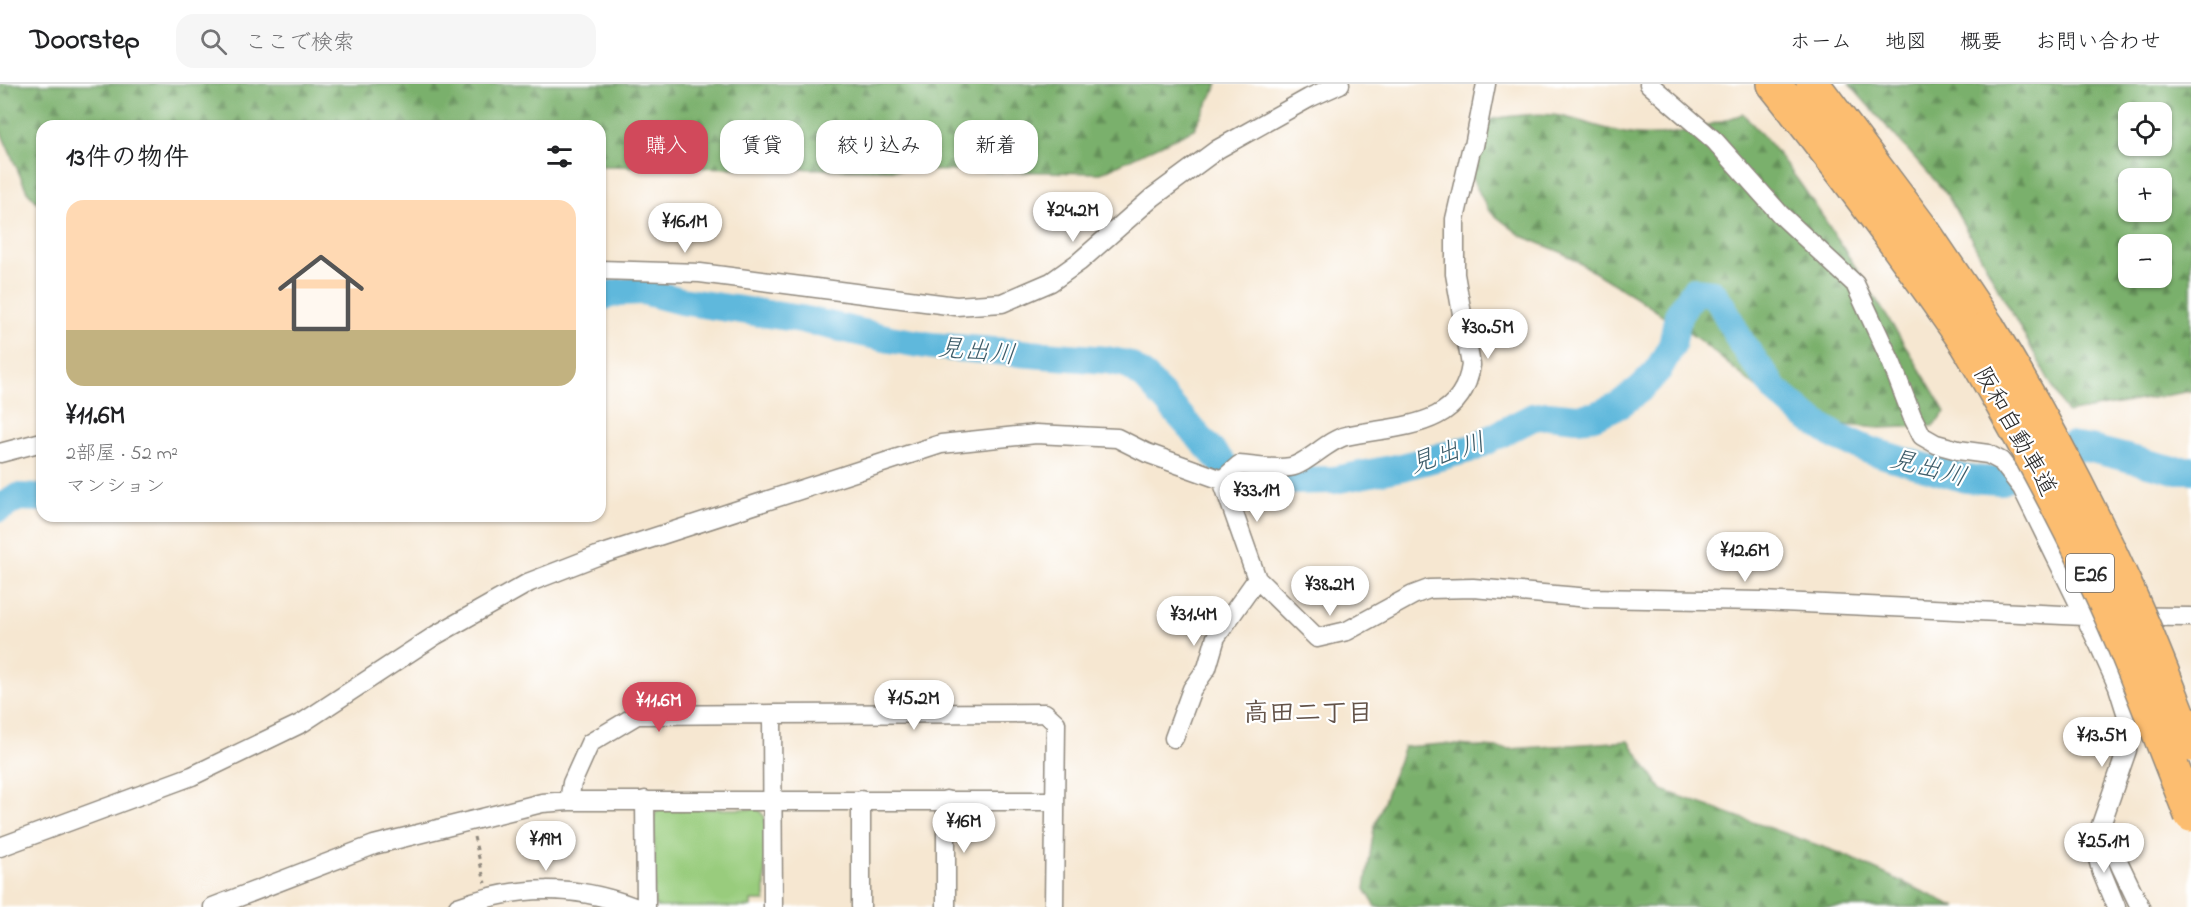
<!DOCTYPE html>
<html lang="ja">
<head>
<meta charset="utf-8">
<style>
	body { margin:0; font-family:"Indie Flower","Klee One",sans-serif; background:#f6f6f6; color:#202124; height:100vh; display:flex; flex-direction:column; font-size:22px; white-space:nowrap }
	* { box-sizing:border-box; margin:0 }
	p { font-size:20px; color:#757577 }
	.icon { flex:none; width:33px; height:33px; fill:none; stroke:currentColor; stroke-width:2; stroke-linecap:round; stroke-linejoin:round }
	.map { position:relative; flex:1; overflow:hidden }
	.sheet { position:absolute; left:36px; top:36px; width:570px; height:402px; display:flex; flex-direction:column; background:#fff; border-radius:18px; box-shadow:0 2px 4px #0004 }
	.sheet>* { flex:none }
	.top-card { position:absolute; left:624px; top:36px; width:570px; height:54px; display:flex; gap:12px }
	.fabs { position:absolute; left:2118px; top:18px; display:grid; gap:12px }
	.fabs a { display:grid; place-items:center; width:54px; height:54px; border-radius:12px; background:#fff; box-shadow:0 2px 4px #0004; font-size:30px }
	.price { position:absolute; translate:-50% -51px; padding:0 14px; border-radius:21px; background:#fff; color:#222; font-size:20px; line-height:39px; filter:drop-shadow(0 2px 3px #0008) }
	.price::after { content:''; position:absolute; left:50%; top:36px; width:18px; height:14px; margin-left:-9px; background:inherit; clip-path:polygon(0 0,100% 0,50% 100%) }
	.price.selected { background:#d1495b; color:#fff }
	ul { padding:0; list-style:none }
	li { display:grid; align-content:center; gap:12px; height:318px; padding:0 30px }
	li+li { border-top:2px solid #e0e0e0 }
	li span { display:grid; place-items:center; height:186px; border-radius:18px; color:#555 }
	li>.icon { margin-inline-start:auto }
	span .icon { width:108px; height:108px; fill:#fffc; stroke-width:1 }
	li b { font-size:26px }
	h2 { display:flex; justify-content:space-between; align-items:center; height:72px; padding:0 30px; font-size:26px }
	.tag { padding:0 21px; border-radius:18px; background:#fff; box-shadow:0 2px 4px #0004; font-size:21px; line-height:54px }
	.tag.selected { background:#d1495b; color:#fff }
	header { display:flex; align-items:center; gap:36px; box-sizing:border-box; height:84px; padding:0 30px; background:#fff; border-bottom:2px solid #e0e0e0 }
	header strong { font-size:28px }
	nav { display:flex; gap:33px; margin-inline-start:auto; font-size:21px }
	.search { width:420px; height:54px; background:#f6f6f6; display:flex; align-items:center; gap:15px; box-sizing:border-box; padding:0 21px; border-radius:18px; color:#757577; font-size:22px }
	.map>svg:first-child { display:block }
	.green { fill:#99cc7d; stroke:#627c54; stroke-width:1.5 }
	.forest { fill:url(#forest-firs); stroke:#526e4c; stroke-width:1.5; fill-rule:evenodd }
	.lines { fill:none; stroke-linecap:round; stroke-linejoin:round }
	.river { stroke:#5fb8dc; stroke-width:28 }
	.street-casing { stroke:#90897e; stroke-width:21 }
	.highway-casing { stroke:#90897e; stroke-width:36 }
	.path { stroke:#90897e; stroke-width:3; stroke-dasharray:4.5 4.5; stroke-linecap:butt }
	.street { stroke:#fff; stroke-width:18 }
	.highway { stroke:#fcbd6f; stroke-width:33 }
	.highway-bridge-casing { stroke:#90897e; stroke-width:36; stroke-linecap:butt }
	.highway-bridge { stroke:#fcbd6f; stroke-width:33 }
	.labels { text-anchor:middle; stroke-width:4.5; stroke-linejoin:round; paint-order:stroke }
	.shield { fill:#fff; stroke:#6b6b6b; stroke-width:1.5 }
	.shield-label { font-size:22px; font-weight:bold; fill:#2b2b2b }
	.street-label { font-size:24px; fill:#2b2b2b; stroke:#fff }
	.water-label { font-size:26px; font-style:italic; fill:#3d5c69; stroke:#fff }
	.neighbourhood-label { font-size:26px; font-weight:bold; fill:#625248; stroke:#fff }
</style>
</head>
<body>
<header>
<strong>Doorstep</strong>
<div class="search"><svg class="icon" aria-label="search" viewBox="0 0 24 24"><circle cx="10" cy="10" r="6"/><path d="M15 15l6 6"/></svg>ここで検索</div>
<nav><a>ホーム</a><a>地図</a><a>概要</a><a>お問い合わせ</a></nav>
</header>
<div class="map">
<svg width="2191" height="823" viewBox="0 0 2191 823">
	<defs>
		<pattern id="forest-firs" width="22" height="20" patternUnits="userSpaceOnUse" patternTransform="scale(1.5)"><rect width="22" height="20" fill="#7ab06c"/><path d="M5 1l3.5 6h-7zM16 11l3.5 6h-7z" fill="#648f59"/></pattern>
	</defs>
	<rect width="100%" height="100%" fill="#fff"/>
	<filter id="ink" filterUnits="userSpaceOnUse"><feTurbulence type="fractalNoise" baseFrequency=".0167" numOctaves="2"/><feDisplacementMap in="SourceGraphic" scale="12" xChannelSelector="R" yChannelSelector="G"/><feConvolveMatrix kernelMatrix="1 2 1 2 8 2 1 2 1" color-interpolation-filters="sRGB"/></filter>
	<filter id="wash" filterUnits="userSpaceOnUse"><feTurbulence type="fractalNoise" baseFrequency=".008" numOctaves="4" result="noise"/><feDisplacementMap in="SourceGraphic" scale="24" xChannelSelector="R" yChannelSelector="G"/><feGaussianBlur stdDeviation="1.35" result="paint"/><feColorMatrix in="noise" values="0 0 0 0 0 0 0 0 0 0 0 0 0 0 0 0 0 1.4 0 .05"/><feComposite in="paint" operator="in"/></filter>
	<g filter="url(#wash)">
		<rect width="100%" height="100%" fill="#f6e7d1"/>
		<path class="green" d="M659 725H758L765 733V817H751V823H656L654 818V731Z"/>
		<path class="forest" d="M0 0H1218L1194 45 1101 89 600 82V42H42V123L27 107 0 46Z
			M1849 0H2191V307L2067 329 1946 109ZM2162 28V62H2128V28ZM2162 94V128H2128V94ZM2128 160H2162V194H2128Z
			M1743 30C1787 75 1820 128 1854 181 1885 230 1917 278 1945 328L1933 342 1880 344 1817 339 1756 303 1699 256 1637 214 1563 169 1522 152 1489 127 1471 93 1482 37C1503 33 1539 28 1560 32 1585 37 1616 50 1640 51 1675 53 1711 41 1743 30Z
			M1629 657 1662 706 1840 769 1956 823H1376L1365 805 1374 744 1404 663 1443 660 1510 665Z"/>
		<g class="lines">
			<path class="river" d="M600 213 620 208 643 207 681 217 801 235 890 255 932 262 1106 276 1127 280 1146 294 1225 382 1241 394 1285 397 1334 396 1402 383 1473 364 1533 333 1548 331 1577 334 1594 332 1619 321 1640 305 1657 288 1672 261 1678 231 1694 207 1712 209 1721 220 1742 260 1776 307 1804 331 1837 353 1871 367 1966 395 2001 397 2069 362 2091 365 2175 386H2191
				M0 424 18 413 42 414"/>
		</g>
	</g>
	<g filter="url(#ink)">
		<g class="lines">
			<defs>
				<path id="street" d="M1649 0 1715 57 1780 130 1855 200 1892 280 1912 332 1922 352 1936 360 1958 366 1988 370 2001 377 2022 404 2099 561 2118 603 2129 638 2127 666 2101 741 2096 768 2102 789 2116 823
					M600 186 700 189 956 222 1002 219 1051 198 1079 178 1153 113 1218 65 1309 14 1340 0
					M0 369 42 358
					M1222 396 1257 495 1317 554 1347 547 1413 511 1429 505 1473 504 1590 514 1762 517 2084 532 2191 533
					M1222 396 1239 381C1255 382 1275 386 1290 383 1307 380 1328 356 1346 352 1396 341 1462 346 1471 281L1455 190V135L1471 66 1474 62 1486 0
					M1174 654 1192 605 1207 584 1216 553 1257 495
					M645 716 646 823
					M861 716V823
					M946 716V823
					M569 717 572 699 590 659 637 631 772 630
					M2101 741 2140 823
					M0 763 192 692 302 639 436 551 530 498 597 472 941 360 1036 350 1117 354 1147 369 1222 396
					M213 823 374 761 542 719 569 717H1055
					M458 823C519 801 573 800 634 823
					M773 823 772 630 1045 629 1056 639 1054 823"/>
				<path id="highway" d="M1774 0C1841 84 1905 170 1966 258
					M1813 0 1924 148 1988 243"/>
			</defs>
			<use href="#street" class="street-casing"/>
			<use href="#highway" class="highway-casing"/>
			<path class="path" d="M474 753 485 799"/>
			<use href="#street" class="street"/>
			<use href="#highway" class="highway"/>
			<defs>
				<path id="highway-bridge" d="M1988 243C2040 328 2086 415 2127 505 2151 556 2170 609 2191 661
					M1966 258C2023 355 2078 454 2122 557 2146 615 2168 673 2191 731"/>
			</defs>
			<use href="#highway-bridge" class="highway-bridge-casing"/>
			<use href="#highway-bridge" class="highway-bridge"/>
		</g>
	</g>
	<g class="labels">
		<rect class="shield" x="2066" y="470" width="48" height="38" rx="4.5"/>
		<g class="shield-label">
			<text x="2090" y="497">E26</text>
		</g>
		<g class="street-label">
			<text transform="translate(2016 347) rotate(61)" y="8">阪和自動車道</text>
		</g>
		<g class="water-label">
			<text transform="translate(977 266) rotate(6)" y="9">見出川</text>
			<text transform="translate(1447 368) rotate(-18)" y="9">見出川</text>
			<text transform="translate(1929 383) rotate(15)" y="9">見出川</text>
		</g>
		<g class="neighbourhood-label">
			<text x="1308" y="637">高田二丁目</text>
		</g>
	</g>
</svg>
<div class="fabs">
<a><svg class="icon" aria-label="locate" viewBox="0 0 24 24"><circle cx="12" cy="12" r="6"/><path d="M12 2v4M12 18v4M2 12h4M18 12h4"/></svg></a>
<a>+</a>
<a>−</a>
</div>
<b class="price" style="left:1073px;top:159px">¥24.2M</b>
<b class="price" style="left:685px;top:170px">¥16.1M</b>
<b class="price" style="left:1488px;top:276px">¥30.5M</b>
<b class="price" style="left:1257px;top:439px">¥33.1M</b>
<b class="price" style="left:1745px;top:499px">¥12.6M</b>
<b class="price" style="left:1330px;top:533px">¥38.2M</b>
<b class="price" style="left:1194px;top:563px">¥31.4M</b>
<b class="price" style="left:914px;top:647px">¥15.2M</b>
<b class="price selected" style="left:659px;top:649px">¥11.6M</b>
<b class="price" style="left:2102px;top:684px">¥13.5M</b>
<b class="price" style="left:964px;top:770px">¥16M</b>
<b class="price" style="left:546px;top:788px">¥19M</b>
<b class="price" style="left:2104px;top:790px">¥25.1M</b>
<div class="top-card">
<a class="tag selected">購入</a>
<a class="tag">賃貸</a>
<a class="tag">絞り込み</a>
<a class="tag">新着</a>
</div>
<section class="sheet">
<h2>13件の物件<svg class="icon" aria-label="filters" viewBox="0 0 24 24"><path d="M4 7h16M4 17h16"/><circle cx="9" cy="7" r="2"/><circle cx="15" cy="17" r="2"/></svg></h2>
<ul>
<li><span style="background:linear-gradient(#ffd9b3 70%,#c2b280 0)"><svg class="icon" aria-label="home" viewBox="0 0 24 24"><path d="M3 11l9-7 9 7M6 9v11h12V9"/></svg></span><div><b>¥11.6M</b><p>2部屋 · 52 m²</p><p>マンション</p></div></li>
</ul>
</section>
</div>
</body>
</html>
